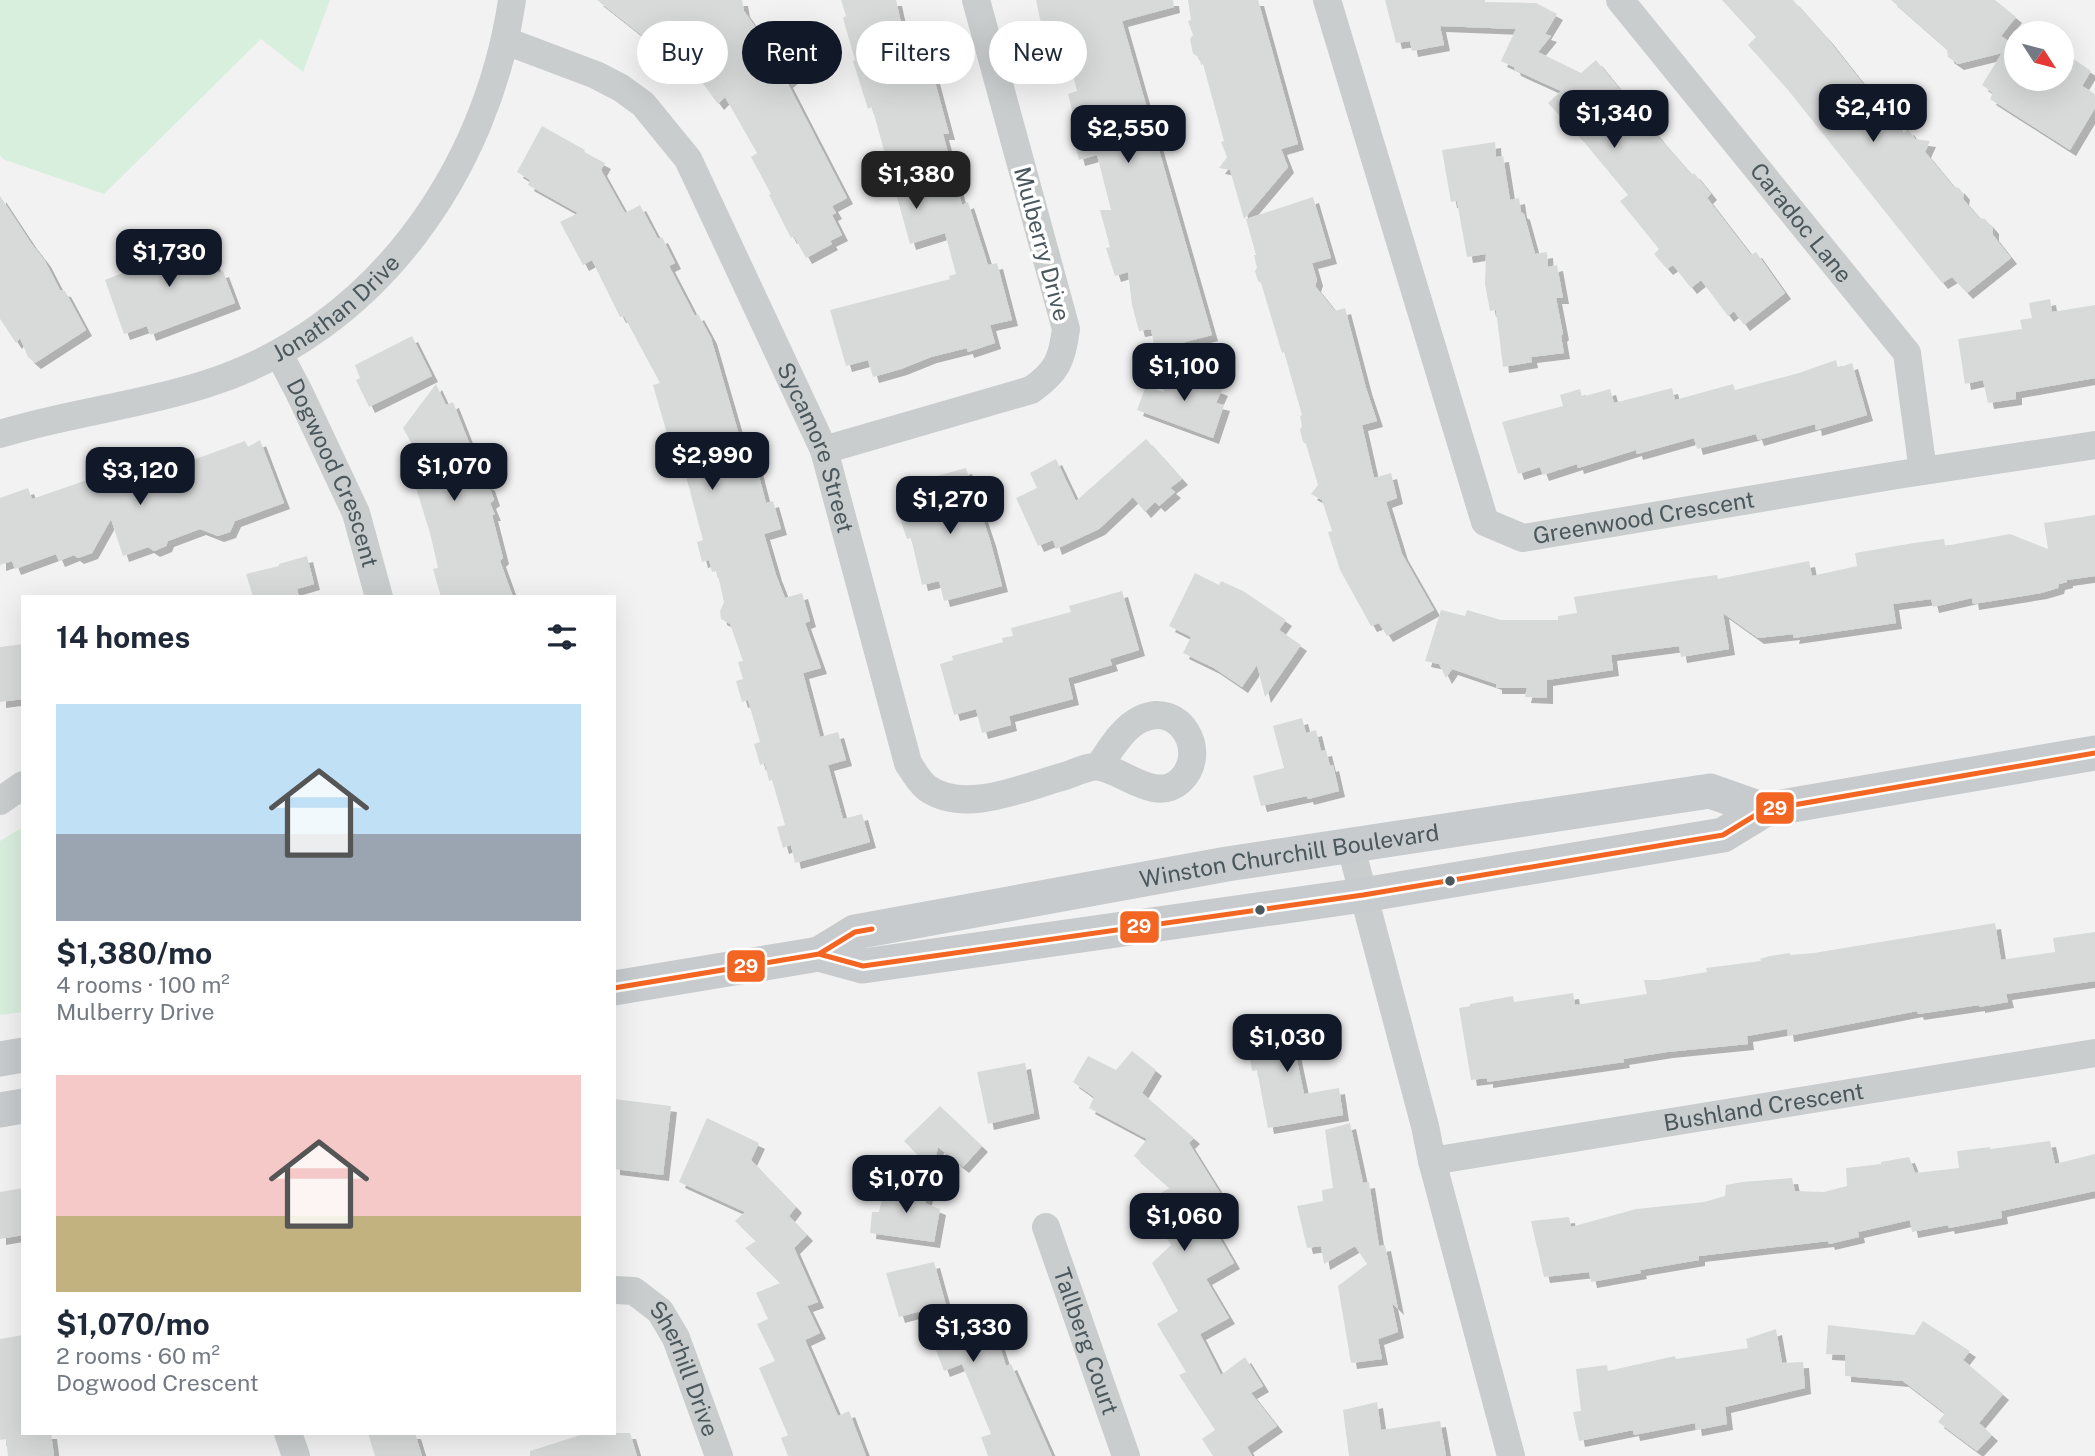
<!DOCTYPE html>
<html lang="en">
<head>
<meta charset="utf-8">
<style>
	body { margin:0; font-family:"Public Sans",sans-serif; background:#f2f2f3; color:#1f2937; height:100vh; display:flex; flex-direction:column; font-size:26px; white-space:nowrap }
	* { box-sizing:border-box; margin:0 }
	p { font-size:23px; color:#747a83 }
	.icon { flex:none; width:38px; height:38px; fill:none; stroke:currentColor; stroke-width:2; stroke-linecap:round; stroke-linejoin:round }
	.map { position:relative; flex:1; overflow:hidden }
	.side { position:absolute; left:21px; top:595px; width:595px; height:840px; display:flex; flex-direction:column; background:#fff; border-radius:0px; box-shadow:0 7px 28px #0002 }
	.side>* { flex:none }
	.top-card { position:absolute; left:637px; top:21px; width:665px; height:63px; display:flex; gap:14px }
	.needle { width:46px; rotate:126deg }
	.fabs { position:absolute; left:2004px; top:21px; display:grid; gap:14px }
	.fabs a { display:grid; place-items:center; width:70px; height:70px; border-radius:50%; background:#fff; box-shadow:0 7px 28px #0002; font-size:35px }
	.price { position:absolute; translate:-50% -60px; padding:0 16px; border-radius:14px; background:#111827; color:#fff; font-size:23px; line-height:46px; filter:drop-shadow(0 2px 4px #0008) }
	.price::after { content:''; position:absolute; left:50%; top:42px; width:21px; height:16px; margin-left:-10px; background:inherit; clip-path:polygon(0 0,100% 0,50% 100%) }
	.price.current { background:#222; color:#fff }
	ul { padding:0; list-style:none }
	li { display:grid; align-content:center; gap:14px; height:371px; padding:0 35px }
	li span { display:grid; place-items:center; height:217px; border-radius:0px; color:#555 }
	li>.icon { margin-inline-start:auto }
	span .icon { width:126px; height:126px; fill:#fffc; stroke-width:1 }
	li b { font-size:30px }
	h2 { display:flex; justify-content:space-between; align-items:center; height:84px; padding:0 35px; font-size:30px }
	.tag { padding:0 24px; border-radius:32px; background:#fff; box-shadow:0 7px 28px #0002; font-size:24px; line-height:63px }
	.tag.current { background:#111827; color:#fff }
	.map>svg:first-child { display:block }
	.green { fill:#d9efde }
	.building { fill:#d8dada; filter:url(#shadow) }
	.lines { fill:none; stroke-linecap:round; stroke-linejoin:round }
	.minor { stroke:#cacdcd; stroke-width:28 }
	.major { stroke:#c8cbcd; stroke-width:35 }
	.bus-1-casing { stroke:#fff; stroke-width:10 }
	.bus-1 { stroke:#f26522; stroke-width:5 }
	.bus-dot { fill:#4a575d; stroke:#fff; stroke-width:2.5 }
	.labels { text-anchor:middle; stroke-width:7; stroke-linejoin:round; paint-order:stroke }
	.street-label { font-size:23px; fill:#4a575d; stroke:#fff }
	.line-badge { stroke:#fff; stroke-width:2.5 }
	.badge-label { font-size:19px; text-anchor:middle; font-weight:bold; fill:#fff }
</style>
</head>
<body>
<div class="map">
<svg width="2095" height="1456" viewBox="0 0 2095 1456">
	<defs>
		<filter id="shadow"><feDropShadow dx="6" dy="6" stdDeviation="0" flood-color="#0004"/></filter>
	</defs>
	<rect width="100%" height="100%" fill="#f2f2f2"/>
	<path class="green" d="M0 0H330L303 72 261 39 104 194 5 160 0 156Z
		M23 827V1012L0 1015V841Z"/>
	<path class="building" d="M597 0H742L744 11 792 78 787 82 847 198 832 206 836 213 832 215 842 235 830 241 832 244 806 258 794 236 791 238 769 195 771 194 751 157 757 153 725 97 718 104 696 74 655 33 649 41Z
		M841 0H896L911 68 930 63 949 134H943L962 205 968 202 988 265 997 263 1012 320 990 325 995 343 968 352 967 348 931 357 901 369 873 377 868 360 846 366 830 310 950 279 949 276 956 274 945 233 910 244 872 107 868 109 853 61 855 60 843 18 846 16Z
		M1036 0H1173L1174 7 1122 21 1212 335 1155 350 1151 329 1139 331 1132 305 1128 272 1115 276 1106 248 1110 247 1100 210H1111L1097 155 1079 160 1072 132 1077 131 1068 94 1077 91 1063 37 1045 42Z
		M1188 0H1258L1298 144 1281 149 1288 167 1244 219 1230 170 1219 168 1227 157 1221 142 1224 141 1203 64 1201 65 1199 57 1193 54 1190 39 1193 35 1188 21 1191 20Z
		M1385 0H1485V2L1536 3 1557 14 1545 34 1551 36 1538 52 1581 73 1596 60 1661 140 1692 175 1694 173 1711 194 1707 198 1751 255 1756 252 1785 293 1744 325 1734 311 1728 316 1701 280 1691 288 1673 265 1667 269 1654 254 1659 249 1620 201 1628 195 1584 142 1548 103 1561 91 1515 70 1514 67 1501 61 1516 29 1440 26 1444 45 1412 51 1410 41 1396 43Z
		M1722 0H1793L1827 38 1903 134 1908 129 1915 139 1930 141 1925 152 1953 186 1959 188 1964 194 1963 199 1979 218 1985 219 1993 228V235L2011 258 1967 293 1952 277 1942 283 1788 90 1748 45 1756 37Z
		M1891 0H1995L2016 17 2001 36 2010 42 2016 32V79H2062V51L2091 71 2082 86 2095 94V108L2070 150 1990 99 1993 93 1982 85 2002 53 1958 64 1948 57 1947 49Z
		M542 126 585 150 584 152 605 163 601 170 625 213 640 205 658 239 662 237 675 263 669 266 695 316 698 314 711 338 746 459 754 457 766 503 773 501 781 529 764 534 776 575 785 598 802 593 810 621 805 623 821 668 803 673 820 737 838 732 846 760 828 765 843 819 862 814 870 842 795 863 791 845 783 848 777 827 785 825 772 780 769 781 765 763 760 765 754 744 760 742 748 700 742 702 736 681 743 679 738 662 743 661 730 624 721 619 720 611 724 602 717 571 712 572 709 560 702 562 697 542 703 540 675 435 668 437 653 385 660 383 624 316 620 317 592 260 583 265 560 222 578 213 528 185 530 180 517 172Z
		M1495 142 1496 157 1503 156 1510 200 1519 198 1521 212 1524 214 1535 254 1547 252 1548 267 1557 265 1563 298H1556L1563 334 1561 336 1564 353 1531 357 1532 362 1503 367 1496 310 1490 311 1485 284 1486 254 1467 257 1457 201 1451 202 1442 150Z
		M0 196 31 243 45 261 60 290 65 291 86 330 35 363 28 357 20 338 16 343 0 319Z
		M1313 197 1331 258 1312 263 1317 280 1315 286 1335 311 1345 308 1366 388 1377 421 1362 425 1374 478 1391 473 1397 498 1386 502 1402 554 1434 610 1387 636 1379 623 1371 626 1340 570 1328 532 1332 531 1322 500 1311 494 1318 485 1306 444 1303 442 1300 430 1302 426 1300 416 1302 415 1284 352 1282 353 1261 283 1258 281 1255 271 1257 268 1254 255H1256L1246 219Z
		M206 241 218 273 223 271 235 303 150 335 147 326 124 334 105 280 125 272 123 267 192 242 193 246Z
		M2050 299 2052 312 2095 305V378L2016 392V399L1988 403 1983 380 1965 384 1958 339 2022 329 2020 320 2032 318 2029 303Z
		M412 336 432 376 369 407 356 380 360 378 355 365Z
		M1836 360 1838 368 1852 363 1867 415 1816 430 1815 424 1758 440 1756 434 1697 449 1694 438 1637 454 1636 450 1578 468 1577 464 1543 475 1540 467 1518 474 1502 422 1563 406 1560 395 1580 389 1582 397 1610 389 1614 403 1672 388 1675 400 1733 384 1735 390 1799 373Z
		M1158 366 1222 390 1216 403 1224 405 1213 438 1137 410 1146 386 1164 392Z
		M436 384 446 405 453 402 485 483 489 485 494 500 490 503 495 515H492L503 558 500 561 513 597H441L433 569 438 568 430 533 416 488 401 452 413 446 403 428Z
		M1146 439 1182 479 1170 488 1175 492 1159 506 1155 502 1145 512 1133 497 1099 529 1056 549 1053 540 1038 546 1016 498 1037 488 1030 473 1056 459 1076 501Z
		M260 440 284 503 235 521 230 532 218 536 200 529 168 541 166 546 154 551 148 547 123 556 111 519 92 553 78 558 74 555 59 561 56 554 15 569 12 561 0 565V498L28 488 32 499 87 480 90 487 146 468 149 476 245 441 248 447Z
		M966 468 990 540 1002 586 944 601 939 581 922 585 911 538 907 539 898 512 916 508 908 484Z
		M2095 515V576L2067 580V582L2059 584 2058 588 2041 593 1973 604 1972 598 1933 607 1931 599 1893 604 1896 623 1793 638 1794 634 1758 638 1723 613 1729 649 1681 657 1679 646 1611 655 1613 670 1547 680V698L1525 697 1527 688H1496V684L1452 669 1446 678 1439 664 1425 661 1441 610 1465 616 1467 610 1501 620H1558V616L1577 613 1574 597 1694 578 1717 575 1718 579 1809 561 1812 576 1857 566 1855 553 1914 543 1944 539 1945 546 2010 534 2048 549 2044 523Z
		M307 556 314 584 297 589 299 597H253L246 574 279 566V564Z
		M1195 573 1219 585 1221 581 1243 591 1286 620 1279 630 1301 645 1265 697 1257 665 1242 687 1214 668 1183 653 1191 637 1169 626Z
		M1122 591 1139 650 1110 659 1112 665 1068 678 1073 699 1009 716 1011 725 982 733 976 709 954 715 940 664 953 660 952 656 1003 642 1002 638 1013 636 1011 628 1071 612 1069 606Z
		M23 644V699L0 702V647Z
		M1302 718 1306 733 1316 730 1321 751 1326 750 1330 766 1333 765 1339 791 1308 799 1307 796 1261 806 1253 776 1284 768 1273 726Z
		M1995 923 2001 960 2055 952 2053 938 2095 932V981L2006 994 2008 1002 1979 1007V1005L1918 1014 1917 1011 1788 1036 1787 1029 1747 1036 1748 1044 1667 1052 1623 1059 1624 1062 1487 1082V1078L1471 1080 1459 1008 1470 1006V1004L1513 996 1514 1002 1573 993 1575 1005 1647 994 1644 980H1659L1707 972 1706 968 1761 961 1760 959 1770 956 1790 953V955L1814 953Z
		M1308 1017 1312 1047 1295 1051 1304 1094 1339 1088 1343 1115 1268 1128 1257 1070 1252 1071 1246 1026Z
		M1132 1051 1156 1070 1142 1093 1194 1138 1189 1143 1222 1196 1202 1207 1234 1263 1206 1279 1229 1318 1200 1334 1221 1375 1245 1357 1263 1386 1251 1393 1277 1426 1247 1447 1252 1456H1213L1202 1439 1215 1430 1179 1375 1186 1372 1157 1324 1178 1311 1152 1263 1171 1245 1143 1202 1170 1188 1134 1156 1147 1139 1089 1108 1094 1097 1073 1082 1088 1056 1116 1070Z
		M1025 1063 1034 1113 988 1124 977 1072Z
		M614 1099 671 1106 663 1175 614 1169Z
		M940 1106 982 1146 963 1167 938 1147 933 1170 904 1141Z
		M707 1118 759 1143 751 1160 796 1207 789 1216 807 1235 794 1248 818 1302 807 1306 820 1333 805 1340 838 1416 849 1411 866 1456H788L781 1438 788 1435 759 1368 775 1361 757 1324 768 1319 756 1293 780 1283 745 1248 756 1241 735 1221 745 1212 679 1182Z
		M1350 1123 1363 1183 1369 1182 1379 1246 1385 1245 1398 1309 1392 1303 1398 1332 1378 1339 1382 1359 1351 1363 1338 1286 1367 1264 1355 1246 1324 1264 1321 1246 1307 1248 1297 1206 1323 1201 1322 1190 1333 1188 1325 1130Z
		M2050 1141 2055 1164 2095 1154V1191L2001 1211 2002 1218 1949 1228 1948 1225 1912 1232 1910 1220 1858 1232 1859 1237 1829 1244 1828 1241 1699 1256V1260L1640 1270 1641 1273 1591 1282 1589 1272 1544 1277 1531 1221 1569 1217 1571 1227 1636 1209 1704 1202 1725 1196 1726 1185 1742 1182 1792 1178 1795 1191 1824 1192 1847 1186 1846 1168 1881 1164V1162L1909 1157 1915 1173 1959 1168 1957 1151 1990 1147V1149Z
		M886 1183 928 1191 925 1203 940 1209 934 1242 870 1233 872 1212H879Z
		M23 1188V1235L0 1239V1192Z
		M934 1262 951 1323 971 1317 976 1331 994 1328 1006 1366 1011 1364 1052 1456H988L981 1437 991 1434 962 1364 944 1371 921 1311 899 1317 886 1273Z
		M1923 1321 1970 1351 1963 1360 2003 1394 1979 1423 1992 1435 1977 1451 1938 1422 1945 1413 1903 1381 1845 1376V1355L1826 1354 1828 1325 1914 1335Z
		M1776 1329 1782 1363 1803 1362 1805 1388 1725 1407 1727 1424 1696 1430 1695 1423 1634 1435 1633 1430 1579 1441 1573 1412 1581 1411 1576 1369 1607 1365 1608 1371 1675 1356 1676 1359 1748 1348 1746 1339Z
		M23 1335V1433H51L54 1456H8L6 1439 0 1440V1339Z
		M1377 1402 1381 1430 1440 1421 1446 1456H1349L1343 1410Z
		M368 1433H415L422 1456H375Z
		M587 1433H630L637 1456H530V1451Z"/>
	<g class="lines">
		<g class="minor">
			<path id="s1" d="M1327 0 1485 522 1523 538 1897 475 2095 445"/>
			<path id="s2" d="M1620 0 1907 353 1923 471"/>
			<path id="s3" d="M506 41 596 75 621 88 643 104 688 159 824 450 908 763C913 771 919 782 927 788 965 815 1024 787 1065 776 1074 773 1091 765 1100 767 1124 771 1156 803 1180 781 1210 753 1180 700 1141 719 1122 728 1110 750 1099 766"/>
			<path id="s4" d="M279 354 299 392 356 513 379 597"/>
			<path id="s5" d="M0 434C67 413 138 406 206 384 375 331 487 171 512 0"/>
			<path d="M824 450 1031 390C1057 372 1062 360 1066 329L976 0"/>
			<path d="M0 801 23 785"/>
			<path d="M1350 844 1425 1126 1432 1161 1511 1456"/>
			<path id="s6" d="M1432 1161 2095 1053"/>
			<path id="s7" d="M1046 1227 1126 1456"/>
			<path id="s8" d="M614 1290 634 1291 660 1311 676 1338 719 1456"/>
			<path d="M288 1433 296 1456"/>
		</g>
		<g class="major">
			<path d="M819 954 863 966 1363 895 1723 835 1764 810 2095 753"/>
			<path id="s9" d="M614 988 819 954 855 932 1227 864 1710 791 1764 810"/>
			<path d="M0 1059 23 1055"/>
			<path d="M0 1110 23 1106"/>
		</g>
		<defs>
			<path id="bus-1" d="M819 954 863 966 1363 895 1723 835 1764 810 2095 753
				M614 988 819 954 855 932 872 929"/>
		</defs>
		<use href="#bus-1" class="bus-1-casing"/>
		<use href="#bus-1" class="bus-1"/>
	</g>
	<g class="bus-dot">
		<circle cx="1450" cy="881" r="6"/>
		<circle cx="1260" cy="910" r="6"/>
	</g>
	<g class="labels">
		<g class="street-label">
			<text dy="8" stroke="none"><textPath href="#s2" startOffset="287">Caradoc Lane</textPath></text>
			<text transform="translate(1042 244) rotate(75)" y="8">Mulberry Drive</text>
			<text dy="8" stroke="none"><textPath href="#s5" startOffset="364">Jonathan Drive</textPath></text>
			<text dy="8" stroke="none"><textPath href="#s3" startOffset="539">Sycamore Street</textPath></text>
			<text dy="8" stroke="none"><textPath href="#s4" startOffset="131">Dogwood Crescent</textPath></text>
			<text dy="8" stroke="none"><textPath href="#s1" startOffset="709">Greenwood Crescent</textPath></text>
			<text dy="8" stroke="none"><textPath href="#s9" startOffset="691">Winston Churchill Boulevard</textPath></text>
			<text dy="8" stroke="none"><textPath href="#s6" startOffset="336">Bushland Crescent</textPath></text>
			<text dy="8" stroke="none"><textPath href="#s7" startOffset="121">Tallberg Court</textPath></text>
			<text dy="8" stroke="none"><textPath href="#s8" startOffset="116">Sherhill Drive</textPath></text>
		</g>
	</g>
	<g class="line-badge">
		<rect x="1755" y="791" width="40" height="34" rx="7" fill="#f26522"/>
		<rect x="1119" y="910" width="41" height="34" rx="7" fill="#f26522"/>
		<rect x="726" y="949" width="40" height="34" rx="7" fill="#f26522"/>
	</g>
	<g class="badge-label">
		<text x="1775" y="815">29</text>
		<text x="1139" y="933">29</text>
		<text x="746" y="973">29</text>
	</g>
</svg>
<div class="fabs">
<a><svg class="needle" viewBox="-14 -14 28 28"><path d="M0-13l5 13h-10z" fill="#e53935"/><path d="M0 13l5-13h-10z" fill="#747a83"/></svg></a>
</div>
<b class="price" style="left:1873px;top:144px">$2,410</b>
<b class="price" style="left:1614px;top:150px">$1,340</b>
<b class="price" style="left:1128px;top:165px">$2,550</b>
<b class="price current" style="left:916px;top:211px">$1,380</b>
<b class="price" style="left:169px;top:289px">$1,730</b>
<b class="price" style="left:1184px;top:403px">$1,100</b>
<b class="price" style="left:712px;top:492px">$2,990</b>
<b class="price" style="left:454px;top:503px">$1,070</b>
<b class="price" style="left:140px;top:507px">$3,120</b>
<b class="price" style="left:950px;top:536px">$1,270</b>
<b class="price" style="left:1287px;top:1074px">$1,030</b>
<b class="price" style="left:906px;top:1215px">$1,070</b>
<b class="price" style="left:1184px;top:1253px">$1,060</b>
<b class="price" style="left:973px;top:1364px">$1,330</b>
<div class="top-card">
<a class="tag">Buy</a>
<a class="tag current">Rent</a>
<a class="tag">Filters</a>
<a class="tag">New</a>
</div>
<section class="side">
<h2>14 homes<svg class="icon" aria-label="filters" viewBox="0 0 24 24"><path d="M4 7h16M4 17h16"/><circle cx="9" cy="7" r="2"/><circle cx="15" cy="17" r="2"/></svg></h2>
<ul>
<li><span style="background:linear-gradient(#bfe0f5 60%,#9aa5b1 0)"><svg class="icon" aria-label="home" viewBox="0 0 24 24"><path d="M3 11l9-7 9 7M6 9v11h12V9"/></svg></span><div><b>$1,380/mo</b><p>4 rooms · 100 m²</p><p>Mulberry Drive</p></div></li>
<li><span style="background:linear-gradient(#f6c9c9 65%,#c2b280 0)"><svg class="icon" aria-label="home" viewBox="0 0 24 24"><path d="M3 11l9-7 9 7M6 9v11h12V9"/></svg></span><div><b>$1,070/mo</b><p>2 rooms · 60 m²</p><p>Dogwood Crescent</p></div></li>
</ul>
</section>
</div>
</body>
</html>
